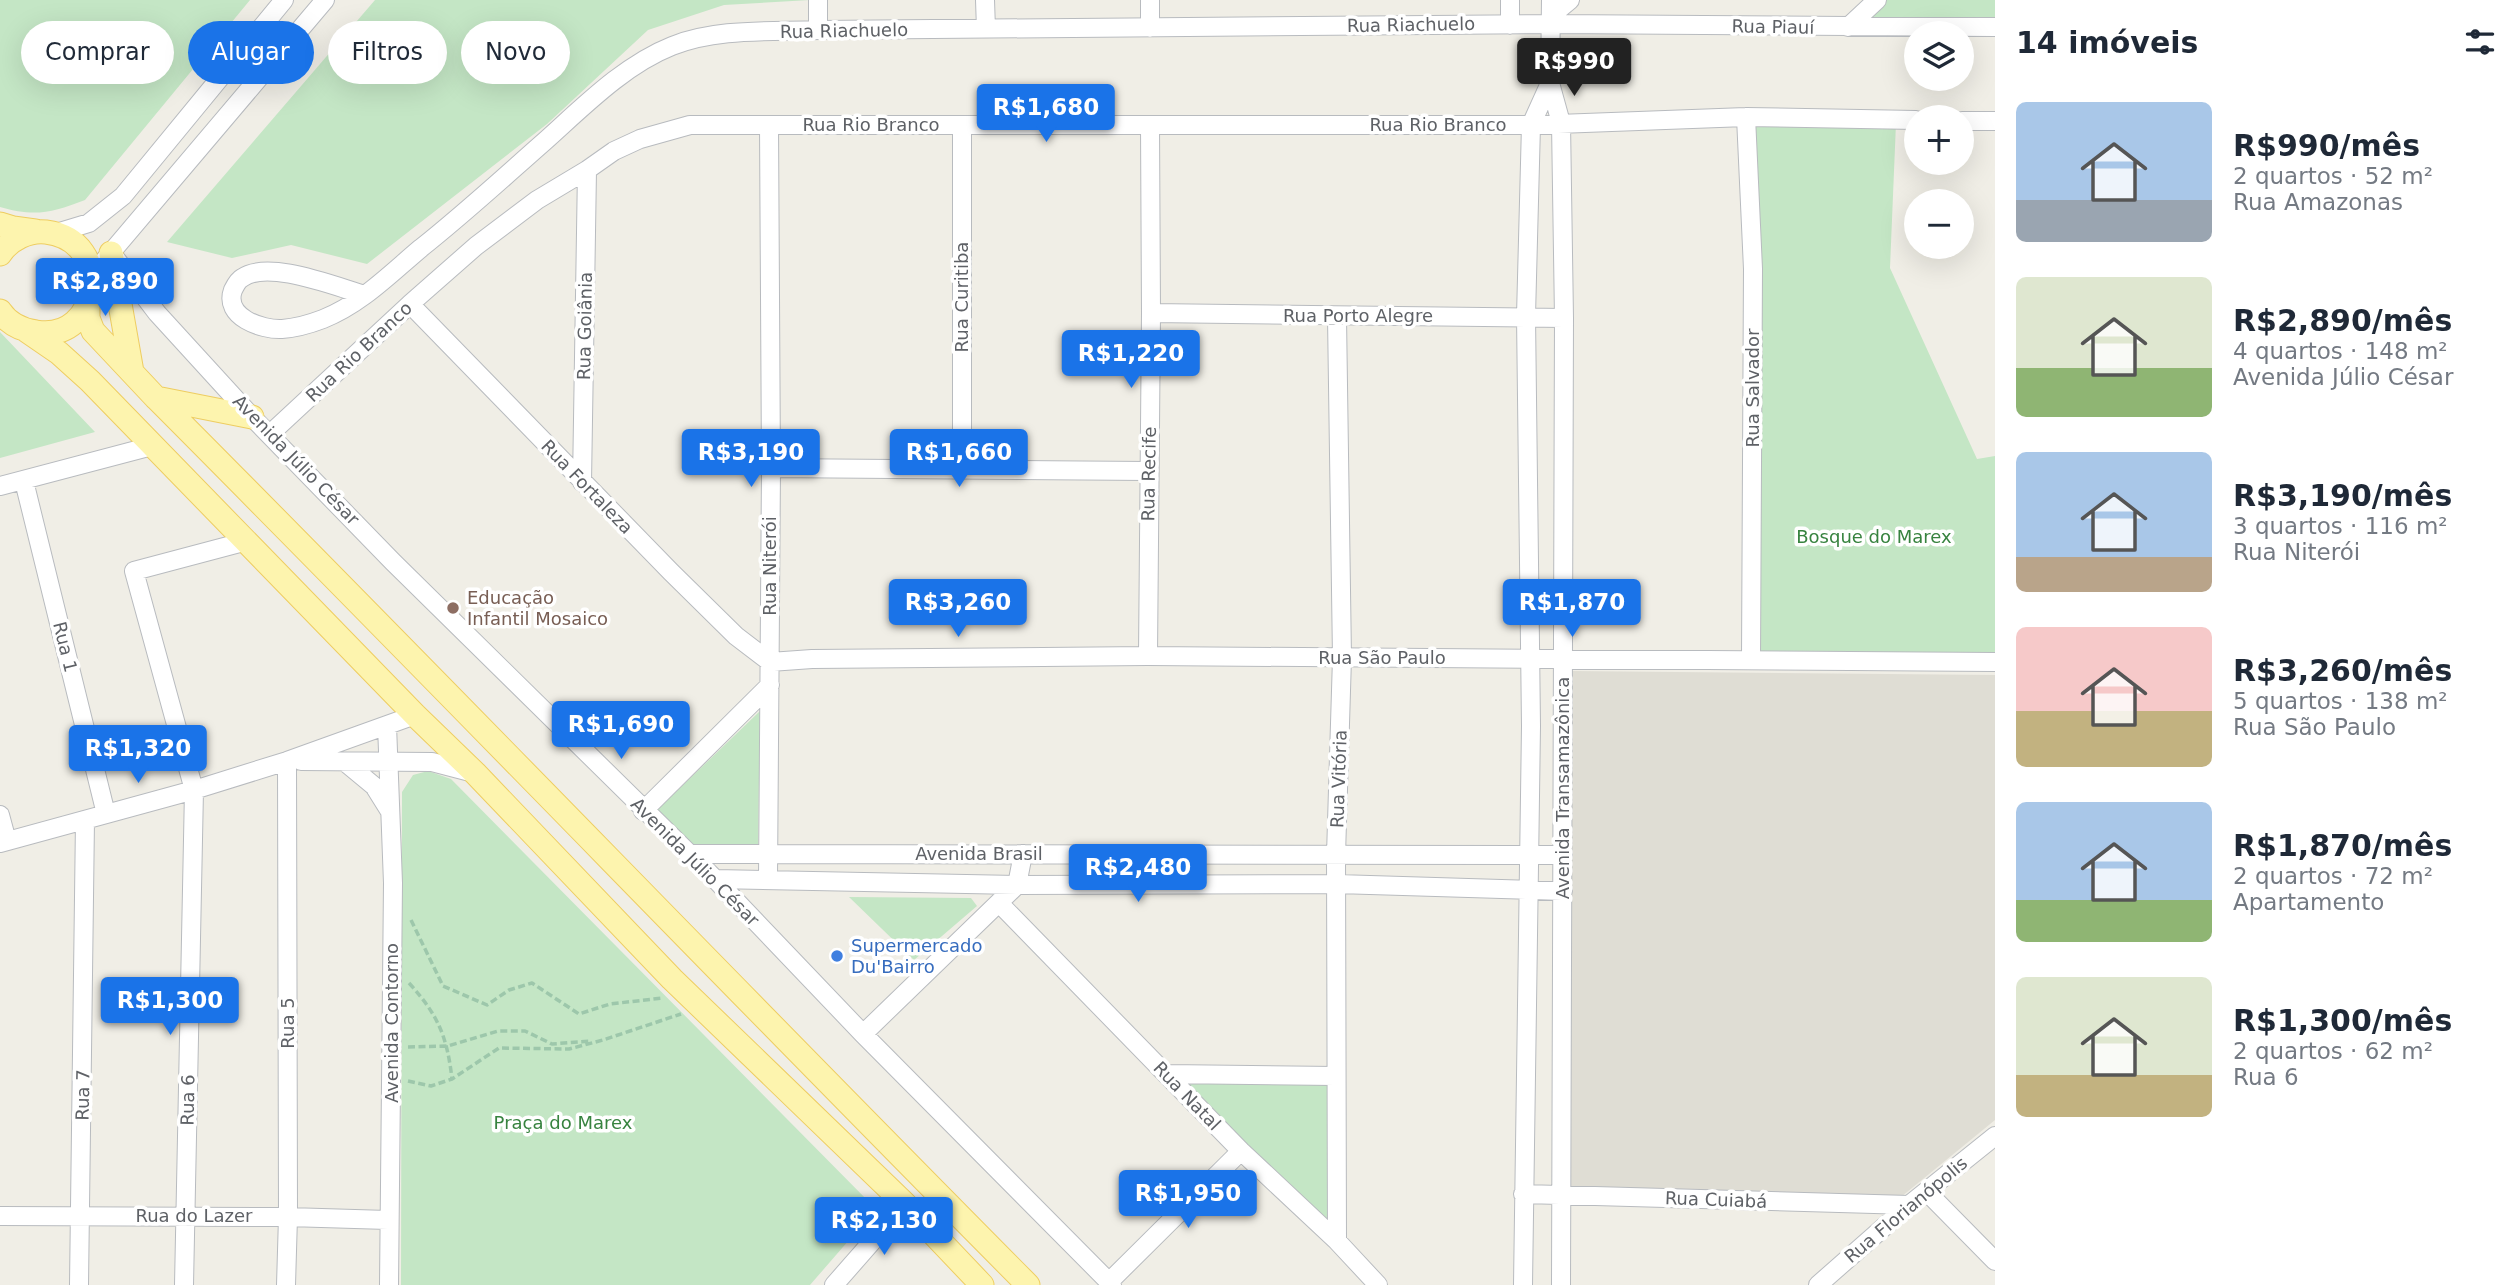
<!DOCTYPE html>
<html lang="pt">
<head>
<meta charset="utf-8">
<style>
	body { margin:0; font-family:"DejaVu Sans",sans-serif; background:#f6f6f7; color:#1f2937; height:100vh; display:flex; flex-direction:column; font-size:26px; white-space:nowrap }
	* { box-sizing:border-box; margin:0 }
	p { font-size:23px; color:#747a83 }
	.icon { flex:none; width:38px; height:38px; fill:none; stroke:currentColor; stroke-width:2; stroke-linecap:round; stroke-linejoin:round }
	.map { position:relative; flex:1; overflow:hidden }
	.panel { display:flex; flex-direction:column; background:#fff; width:525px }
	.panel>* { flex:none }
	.banner { position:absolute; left:21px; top:21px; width:665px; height:63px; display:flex; gap:14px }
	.controls { position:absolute; left:1904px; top:21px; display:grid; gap:14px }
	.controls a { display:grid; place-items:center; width:70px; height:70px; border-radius:50%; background:#fff; box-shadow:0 7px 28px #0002; font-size:35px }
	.price { position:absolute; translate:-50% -60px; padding:0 16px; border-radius:7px; background:#1a73e8; color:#fff; font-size:23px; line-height:46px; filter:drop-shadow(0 2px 4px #0008) }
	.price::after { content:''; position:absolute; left:50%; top:42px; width:21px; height:16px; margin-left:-10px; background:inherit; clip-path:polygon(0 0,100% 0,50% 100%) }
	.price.selected { background:#222; color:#fff }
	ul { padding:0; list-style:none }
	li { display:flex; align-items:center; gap:21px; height:175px; padding:0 21px }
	li span { display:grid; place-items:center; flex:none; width:196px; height:140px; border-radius:10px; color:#555 }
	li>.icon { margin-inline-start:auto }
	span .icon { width:84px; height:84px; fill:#fffc; stroke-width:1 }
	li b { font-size:30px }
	h2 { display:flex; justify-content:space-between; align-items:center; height:84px; padding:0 21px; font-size:30px }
	.pill { padding:0 24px; border-radius:32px; background:#fff; box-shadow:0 7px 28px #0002; font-size:24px; line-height:63px }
	.pill.selected { background:#1a73e8; color:#fff }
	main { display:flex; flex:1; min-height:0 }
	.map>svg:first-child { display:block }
	.education { fill:#dfddd4 }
	.green { fill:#c4e6c5 }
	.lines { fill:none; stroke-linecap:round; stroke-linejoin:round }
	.minor-casing { stroke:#b8bbbf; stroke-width:20 }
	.major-casing { stroke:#eecd61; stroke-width:25 }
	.path { stroke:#9dc7ab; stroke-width:3.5; stroke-dasharray:7 3.5; stroke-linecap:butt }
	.minor { stroke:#fff; stroke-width:18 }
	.major { stroke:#fdf4ae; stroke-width:23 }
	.education-dot { fill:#8d6e63; stroke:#fff; stroke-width:2.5 }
	.shop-dot { fill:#3f7fe0; stroke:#fff; stroke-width:2.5 }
	.labels { text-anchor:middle; stroke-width:7; stroke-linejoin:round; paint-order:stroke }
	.street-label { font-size:18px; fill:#5e6166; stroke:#fff }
	.park-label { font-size:18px; fill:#37833f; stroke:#fff }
	.education-label { font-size:18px; fill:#785e54; stroke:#fff; text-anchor:start }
	.shop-label { font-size:18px; fill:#366cbe; stroke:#fff; text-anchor:start }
</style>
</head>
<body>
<main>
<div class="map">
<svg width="1995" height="1285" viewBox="0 0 1995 1285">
	<rect width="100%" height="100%" fill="#f0eee6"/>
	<path class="education" d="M1572 671 1995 675V1120L1901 1197 1568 1188Z"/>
	<path class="green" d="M0 0H250L85 200C52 213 34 217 0 207Z
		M375 0H810L724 5 648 30 547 124 367 264 291 245 232 258 167 242Z
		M1875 0H1995V23H1852Z
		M1752 123H1896L1890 268 1977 459 1995 456V662L1751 659Z
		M0 332 95 432 0 458Z
		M760 711 758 844 691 846 656 811Z
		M428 771 451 779 876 1209 810 1285H401L402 792 413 775Z
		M849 897 971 898 977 906 914 960Z
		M1172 1074 1336 1077V1242Z"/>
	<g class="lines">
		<defs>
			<path id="minor" d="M818 0V30
				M985 0 986 29
				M1150 0V28
				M1510 0V25
				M1551 0 1550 83 1561 123 1564 318 1561 1285
				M1552 15 1570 0
				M1848 27 1877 0
				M1746 117 1753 269 1751 659
				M1962 121H1995
				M56 233 89 223 123 196 284 0
				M113 255 157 313 252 417 393 562 715 879 863 1034 1112 1285
				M92 275 325 0
				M365 295C336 287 268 259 242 278 238 280 235 286 233 290 223 317 262 330 282 329 296 328 310 324 323 319 361 304 390 274 421 248 464 214 504 177 545 141 583 107 624 65 672 46 716 28 771 32 818 30L1551 24 1995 27
				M410 304 671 572 736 636 770 662 812 659 1148 656 1995 662
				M1151 313 1564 318
				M270 434 410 304 476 246 537 200 587 170 614 151 640 139 690 125H1531L1746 117 1916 120
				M771 468 1148 471
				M962 470V125
				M24 481 106 814
				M582 482 587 170
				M0 486 152 446
				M1148 656 1151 313 1150 125
				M387 725 393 883 389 1285
				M301 761 432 762 474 773
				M345 762 374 786 389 810
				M643 811 770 685
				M0 815 7 841
				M0 843 194 790 287 761 415 715
				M689 854 1563 855
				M715 879 1017 885 1337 884 1563 891
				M768 880 771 468 769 125
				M1000 904 1241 1151 1337 1241 1378 1285
				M863 1034 1017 885 1023 854
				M1166 1074 1335 1076
				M1927 1192 1995 1261
				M1523 1194 1909 1205
				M0 1216 288 1217 388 1220
				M1337 1241 1336 855 1342 658 1337 317
				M1109 1282 1241 1151
				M79 1285 85 820
				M184 1285 194 790 134 571 247 541
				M286 1285 288 1217 287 761
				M834 1285 905 1204
				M1523 1285 1531 726 1526 316 1531 125 1550 83
				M1818 1285 1909 1205 1995 1136"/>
			<path id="major" d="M0 224 13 228 35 231
				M111 253 132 372
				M0 254C10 239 29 230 46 232 115 240 101 343 36 332 21 330 8 323 0 311
				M88 303V318L93 331 156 398C449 692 736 991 1028 1285
				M27 331 59 353 90 381 415 715 475 773 672 979 905 1204 982 1285
				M156 398 252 417"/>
		</defs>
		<use href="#minor" class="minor-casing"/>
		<use href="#major" class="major-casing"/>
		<path class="path" d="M411 920 443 986 487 1005 509 990 532 983 579 1014 610 1004 663 998
			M409 983C438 1015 447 1036 452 1079
			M408 1047 448 1046 498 1031H525L552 1044 591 1041
			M408 1081 431 1086 452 1079 499 1048 569 1049 603 1040 681 1014"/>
		<use href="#minor" class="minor"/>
		<use href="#major" class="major"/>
	</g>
	<circle class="education-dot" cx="453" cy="608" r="7"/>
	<circle class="shop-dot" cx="837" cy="956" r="7"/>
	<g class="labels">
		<g class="street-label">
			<text transform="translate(1411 25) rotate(-1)" y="6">Rua Riachuelo</text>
			<text transform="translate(1773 27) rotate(1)" y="6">Rua Piauí</text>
			<text transform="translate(844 31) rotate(-1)" y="6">Rua Riachuelo</text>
			<text x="871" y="131">Rua Rio Branco</text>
			<text x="1438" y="131">Rua Rio Branco</text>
			<text transform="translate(962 297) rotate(-90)" y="6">Rua Curitiba</text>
			<text x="1358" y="322">Rua Porto Alegre</text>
			<text transform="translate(585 326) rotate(-89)" y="6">Rua Goiânia</text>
			<text transform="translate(359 352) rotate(-43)" y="6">Rua Rio Branco</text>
			<text transform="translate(1753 388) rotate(-90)" y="6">Rua Salvador</text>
			<text transform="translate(296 460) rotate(46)" y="6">Avenida Júlio César</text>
			<text transform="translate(1149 474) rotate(-89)" y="6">Rua Recife</text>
			<text transform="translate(587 487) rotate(46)" y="6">Rua Fortaleza</text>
			<text transform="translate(770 566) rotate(-90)" y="6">Rua Niterói</text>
			<text transform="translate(65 647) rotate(76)" y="6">Rua 1</text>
			<text x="1382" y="664">Rua São Paulo</text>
			<text transform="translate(1339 779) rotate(-88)" y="6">Rua Vitória</text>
			<text transform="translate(1563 788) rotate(-90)" y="6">Avenida Transamazônica</text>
			<text x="979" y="860">Avenida Brasil</text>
			<text transform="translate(695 862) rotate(45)" y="6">Avenida Júlio César</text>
			<text transform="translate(288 1023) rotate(-90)" y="6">Rua 5</text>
			<text transform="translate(392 1023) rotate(-90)" y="6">Avenida Contorno</text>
			<text transform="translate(83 1095) rotate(-89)" y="6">Rua 7</text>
			<text transform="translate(1187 1096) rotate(46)" y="6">Rua Natal</text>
			<text transform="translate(188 1100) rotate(-89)" y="6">Rua 6</text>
			<text transform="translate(1716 1200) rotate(2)" y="6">Rua Cuiabá</text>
			<text transform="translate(1906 1210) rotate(-40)" y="6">Rua Florianópolis</text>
			<text x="194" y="1222">Rua do Lazer</text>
		</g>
		<g class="park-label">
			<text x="1874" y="543">Bosque do Marex</text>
			<text x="563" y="1129">Praça do Marex</text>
		</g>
		<g class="education-label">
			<text x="467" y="604">Educação<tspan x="467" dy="21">Infantil Mosaico</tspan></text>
		</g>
		<g class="shop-label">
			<text x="851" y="952">Supermercado<tspan x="851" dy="21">Du'Bairro</tspan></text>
		</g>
	</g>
</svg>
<div class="controls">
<a><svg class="icon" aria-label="layers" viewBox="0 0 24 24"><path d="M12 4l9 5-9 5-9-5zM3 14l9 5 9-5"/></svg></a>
<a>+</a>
<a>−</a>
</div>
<b class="price selected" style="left:1574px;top:98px">R$990</b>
<b class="price" style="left:1046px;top:144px">R$1,680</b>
<b class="price" style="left:105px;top:318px">R$2,890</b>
<b class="price" style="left:1131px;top:390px">R$1,220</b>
<b class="price" style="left:751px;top:489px">R$3,190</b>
<b class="price" style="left:959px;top:489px">R$1,660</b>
<b class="price" style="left:958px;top:639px">R$3,260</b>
<b class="price" style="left:1572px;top:639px">R$1,870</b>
<b class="price" style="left:621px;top:761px">R$1,690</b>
<b class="price" style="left:138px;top:785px">R$1,320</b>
<b class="price" style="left:1138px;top:904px">R$2,480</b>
<b class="price" style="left:170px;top:1037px">R$1,300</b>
<b class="price" style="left:1188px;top:1230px">R$1,950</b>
<b class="price" style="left:884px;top:1257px">R$2,130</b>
<div class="banner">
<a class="pill">Comprar</a>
<a class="pill selected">Alugar</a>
<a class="pill">Filtros</a>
<a class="pill">Novo</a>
</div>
</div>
<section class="panel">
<h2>14 imóveis<svg class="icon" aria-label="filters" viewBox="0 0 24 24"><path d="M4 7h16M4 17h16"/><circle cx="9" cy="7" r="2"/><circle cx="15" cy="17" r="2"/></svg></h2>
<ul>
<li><span style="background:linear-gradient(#a9c7e8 70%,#9aa5b1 0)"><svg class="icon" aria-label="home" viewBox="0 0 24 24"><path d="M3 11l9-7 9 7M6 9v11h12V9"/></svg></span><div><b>R$990/mês</b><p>2 quartos · 52 m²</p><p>Rua Amazonas</p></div></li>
<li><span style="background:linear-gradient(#dfe7d0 65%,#8fb573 0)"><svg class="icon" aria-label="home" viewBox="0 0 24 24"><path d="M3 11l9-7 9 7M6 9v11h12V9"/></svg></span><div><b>R$2,890/mês</b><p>4 quartos · 148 m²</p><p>Avenida Júlio César</p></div></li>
<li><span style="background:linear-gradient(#a9c7e8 75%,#b9a48a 0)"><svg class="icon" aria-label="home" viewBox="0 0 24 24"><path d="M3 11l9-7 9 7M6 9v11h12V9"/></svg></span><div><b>R$3,190/mês</b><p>3 quartos · 116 m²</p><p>Rua Niterói</p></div></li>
<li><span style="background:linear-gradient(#f6c9c9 60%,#c2b280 0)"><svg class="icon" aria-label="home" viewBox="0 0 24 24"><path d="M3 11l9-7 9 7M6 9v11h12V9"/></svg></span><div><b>R$3,260/mês</b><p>5 quartos · 138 m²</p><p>Rua São Paulo</p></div></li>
<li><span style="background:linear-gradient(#a9c7e8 70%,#8fb573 0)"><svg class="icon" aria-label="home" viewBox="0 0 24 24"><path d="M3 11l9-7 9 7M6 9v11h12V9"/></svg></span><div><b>R$1,870/mês</b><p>2 quartos · 72 m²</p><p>Apartamento</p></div></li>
<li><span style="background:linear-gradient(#dfe7d0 70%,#c2b280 0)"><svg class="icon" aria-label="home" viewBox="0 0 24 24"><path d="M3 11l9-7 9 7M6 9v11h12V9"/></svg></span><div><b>R$1,300/mês</b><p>2 quartos · 62 m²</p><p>Rua 6</p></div></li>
</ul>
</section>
</main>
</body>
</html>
